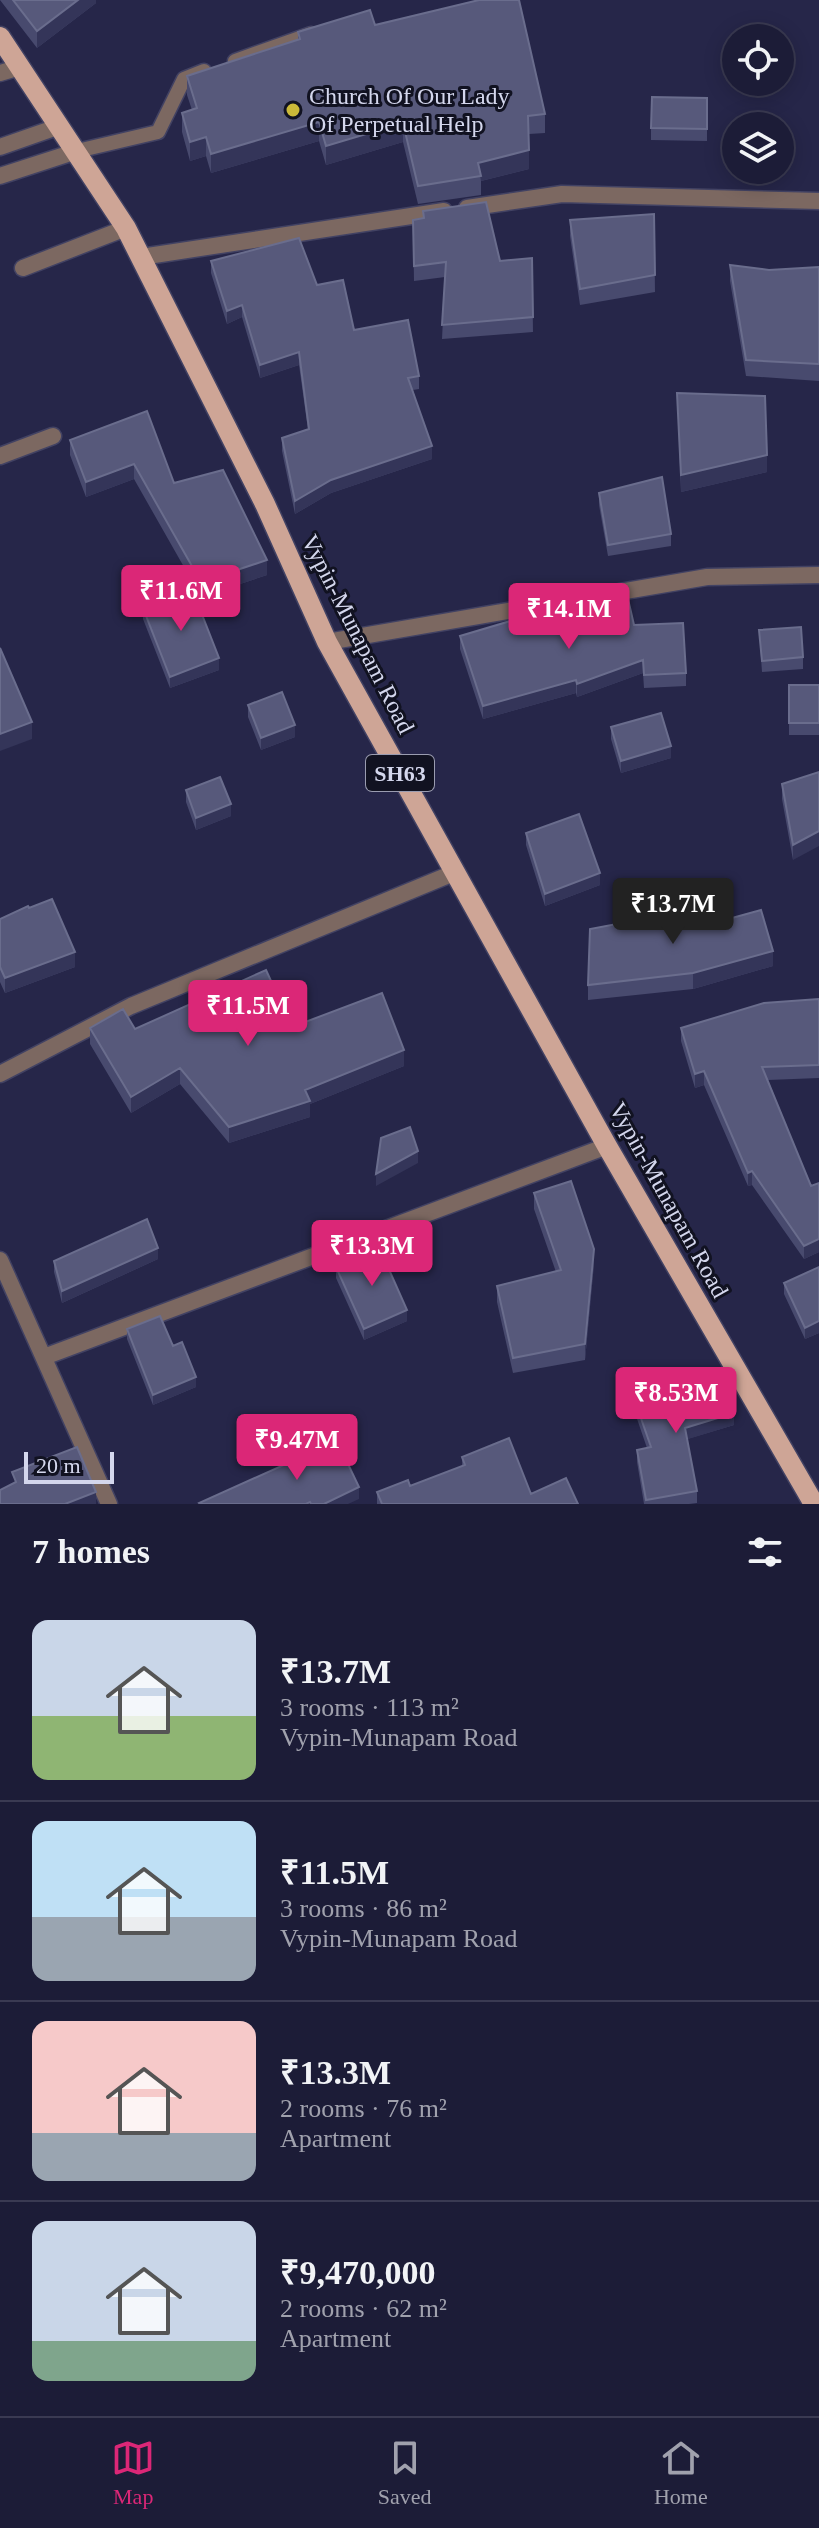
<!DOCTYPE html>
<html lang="en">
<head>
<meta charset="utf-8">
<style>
	body { margin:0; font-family:Georgia,serif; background:#292942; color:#f1f3f6; height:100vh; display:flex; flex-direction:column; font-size:30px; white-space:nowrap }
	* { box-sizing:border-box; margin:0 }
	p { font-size:26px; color:#a0a1ad }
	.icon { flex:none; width:44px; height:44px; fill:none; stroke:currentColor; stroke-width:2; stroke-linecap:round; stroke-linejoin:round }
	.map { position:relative; height:1504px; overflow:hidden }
	.panel { display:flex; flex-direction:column; background:#1c1c37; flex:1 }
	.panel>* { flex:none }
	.controls { position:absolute; left:722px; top:24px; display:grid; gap:16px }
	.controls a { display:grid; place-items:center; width:72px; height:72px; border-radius:50%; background:#1c1c37; box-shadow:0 4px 20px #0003,0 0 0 2px #3a3a52; font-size:40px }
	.scale { position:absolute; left:24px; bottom:20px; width:90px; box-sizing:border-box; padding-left:8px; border:4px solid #d4d7ed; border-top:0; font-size:22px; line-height:28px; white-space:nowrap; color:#d4d7ed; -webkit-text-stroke:6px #111221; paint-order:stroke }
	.price { position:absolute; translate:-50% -68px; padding:0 18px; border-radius:8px; background:#db2777; color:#fff; font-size:26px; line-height:52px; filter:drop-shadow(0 2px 4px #0008) }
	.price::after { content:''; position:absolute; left:50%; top:48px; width:24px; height:18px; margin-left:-12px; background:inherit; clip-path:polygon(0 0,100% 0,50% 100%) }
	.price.on { background:#222; color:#fff }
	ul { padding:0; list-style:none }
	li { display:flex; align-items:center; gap:24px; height:200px; padding:0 32px }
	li+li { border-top:2px solid #3a3a52 }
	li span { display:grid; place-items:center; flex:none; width:224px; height:160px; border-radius:16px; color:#555 }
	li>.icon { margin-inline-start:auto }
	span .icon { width:96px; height:96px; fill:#fffc; stroke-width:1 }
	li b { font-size:34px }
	h2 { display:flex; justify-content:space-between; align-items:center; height:96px; padding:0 32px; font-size:34px }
	.tabs { display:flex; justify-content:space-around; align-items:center; height:112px; border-top:2px solid #3a3a52; background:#1c1c37; font-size:22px; color:#a0a1ad }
	.tabs a { display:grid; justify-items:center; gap:4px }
	.tabs .on { color:#db2777 }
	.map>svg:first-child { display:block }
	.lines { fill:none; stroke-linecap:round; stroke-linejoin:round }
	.lane-casing { stroke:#424263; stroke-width:17 }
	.street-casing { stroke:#424263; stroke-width:19 }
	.primary-casing { stroke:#424263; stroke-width:23 }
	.lane { stroke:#7c6861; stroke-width:14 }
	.street { stroke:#7c6861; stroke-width:16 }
	.primary { stroke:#cea596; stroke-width:20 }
	.wall { fill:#484a6e }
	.shaded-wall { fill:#343559 }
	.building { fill:#57597b; stroke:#6a6d8d; stroke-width:2 }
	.poi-dot { fill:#cbb939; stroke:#111221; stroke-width:3 }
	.labels { text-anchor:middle; stroke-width:6; stroke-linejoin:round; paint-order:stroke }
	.shield { fill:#111221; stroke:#9a9cb0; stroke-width:2 }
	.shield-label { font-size:22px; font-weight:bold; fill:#d4d7ed }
	.poi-label { font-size:24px; fill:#d4d7ed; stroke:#111221; text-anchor:start }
	.street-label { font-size:24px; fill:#d4d7ed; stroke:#111221 }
</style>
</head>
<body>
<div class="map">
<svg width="819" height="1504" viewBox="0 0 819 1504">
	<rect width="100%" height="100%" fill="#262649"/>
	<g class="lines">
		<defs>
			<path id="lane" d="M235 61 311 34
				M77 151 158 132 184 79 204 71"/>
			<path id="street" d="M0 73 20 67
				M0 147 60 126
				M0 176 77 151
				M467 208 562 194 819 201
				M141 257 444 211
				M23 268 126 228
				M0 456 53 436
				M327 642 707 577 819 575
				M0 1074 131 1006 456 872
				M0 1260 109 1504
				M44 1357 607 1146"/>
			<path id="primary" d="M0 37 126 228 265 504 327 642 607 1146 814 1504"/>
		</defs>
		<use href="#lane" class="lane-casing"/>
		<use href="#street" class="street-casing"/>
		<use href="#primary" class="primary-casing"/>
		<use href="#lane" class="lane"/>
		<use href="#street" class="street"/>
		<use href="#primary" class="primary"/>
	</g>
	<path class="wall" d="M0 0H96V3L37 48Z
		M375 25 545 114V133L529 134V169L481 181V195L418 204 403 142 326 165 319 141 211 173 206 156 190 161 182 132V113L192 110 187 95V76L298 40V32Z
		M707 98V141L651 140V128Z
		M423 211 500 261 532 258 533 332 442 339 445 277 414 281 413 220 423 218Z
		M654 214 655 292 580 305 570 236V220Z
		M211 261 317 285 354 330 419 376V389L413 390 432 459 331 493 295 514 282 451V438L308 430 299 365 260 378 242 317 227 324 211 273Z
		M730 265 769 270 819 267V381L746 376 730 281Z
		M677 393 767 472 681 492Z
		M147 411 174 483 267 575 201 597 134 479 86 497 70 455V440Z
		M599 493 671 534V546L608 556 599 505Z
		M143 608 219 670 170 688 143 619Z
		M594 608 634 625 686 673V686L644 688 643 673 577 697 576 693 483 719 460 649V636L518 626Z
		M759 630 803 657V669L762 672Z
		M789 685H819V735H789Z
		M248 705 295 737 261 750 248 717Z
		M611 727 671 758 621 773 611 739Z
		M819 772 793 860 782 799V784Z
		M186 790 231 816 196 830 186 802Z
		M526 833 600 885 545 906 526 845Z
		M0 919 75 967 5 993 0 982Z
		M703 926 773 966 693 989 588 1000V985Z
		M819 999V1078L768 1080 811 1186 819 1183V1252L804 1259 752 1185 748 1186 704 1085 695 1088 681 1041V1028Z
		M292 1027 404 1066 310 1104V1117L229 1143 180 1084 131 1113 90 1044V1028L135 1029Z
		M534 1193 594 1264 585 1360 513 1373 497 1302V1286L556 1272 534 1209Z
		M158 1259 62 1303 54 1272V1261Z
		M336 1267 407 1321 364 1340 336 1278Z
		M819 1267V1333L805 1339 784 1294V1283Z
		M127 1329 173 1346 196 1387 153 1405 127 1339Z
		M678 1391 734 1425 687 1439 697 1491V1503L689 1504H644L637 1462V1450L647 1448 635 1413V1401Z
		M462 1457 531 1494 578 1504H377V1492L410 1486 462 1466Z"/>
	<path class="shaded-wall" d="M78 0H96V3L37 48V31Z
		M319 122V141L211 173V154Z
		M403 123V142L326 165V146Z
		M206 137V156L190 161V142Z
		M529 150V169L481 181 478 163Z
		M242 305V317L227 324V311Z
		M299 352V365L260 378V365Z
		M432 446V459L331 493 295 514V501L331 480Z
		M767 455V472L681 492V475Z
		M134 464V479L86 497V482Z
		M267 560V575L201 597V582Z
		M219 658V670L170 688V677Z
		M643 660V673L577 697V684Z
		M576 680V693L483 719V706Z
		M32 722V739L0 751V734Z
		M295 725V737L261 750V738Z
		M671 746V758L621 773V761Z
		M231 804V816L196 830V818Z
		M819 831V846L793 860V845Z
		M600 873V885L545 906V894Z
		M773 951V966L693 989V973Z
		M75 952V967L5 993V978Z
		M404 1050V1066L310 1104V1117L229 1143V1127L305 1090Z
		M180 1068V1084L131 1113V1097Z
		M704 1071V1085L695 1088V1074Z
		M418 1151V1163L376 1186V1174Z
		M752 1171V1185L748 1186V1173Z
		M819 1239V1252L804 1259V1246Z
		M158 1248V1259L62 1303V1291Z
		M594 1249V1264L585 1360V1344Z
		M407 1310V1321L364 1340V1329Z
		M819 1321V1333L805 1339V1328Z
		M196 1377V1387L153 1405V1395Z
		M734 1413V1425L685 1440V1428Z
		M359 1487V1499L348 1504H324Z
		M96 1492V1504H65Z"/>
	<path class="building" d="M13 0H78L37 31Z
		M479 0H519L545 114 528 116 529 150 478 163 481 176 418 186 403 123 326 146 319 122 211 154 206 137 190 142 182 113 197 108 187 76 300 39 298 32 370 10 375 25Z
		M652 97 707 98V129L651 128Z
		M486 202 500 261 532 258 533 317 442 325 446 262 414 266 413 220 424 218 423 211Z
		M654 214 655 275 580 289 570 220Z
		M299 238 317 285 343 280 354 330 408 320 419 376 408 378 432 446 331 480 295 501 282 438 309 429 299 352 260 365 242 305 227 311 211 261Z
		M730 265 769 270 819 267V364L746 360Z
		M677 393 765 396 767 455 681 475Z
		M147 411 174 483 223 470 267 560 201 582 134 464 86 482 70 440Z
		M662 477 671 534 608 545 599 493Z
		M192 589 219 658 170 677 143 608Z
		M628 599 634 625 683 623 686 673 644 675 643 660 577 684 576 680 483 706 460 636 517 619 518 626 552 618 592 602 594 608Z
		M801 627 803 657 762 661 759 630Z
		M0 648 32 722 0 734Z
		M789 685H819V723H789Z
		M282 692 295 725 261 738 248 705Z
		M661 713 671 746 621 761 611 727Z
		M819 772V831L793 845 782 784Z
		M220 777 231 804 196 818 186 790Z
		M579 814 600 873 545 894 526 833Z
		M52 899 75 952 5 978 0 967V919L28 906 29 908Z
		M702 908 703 926 761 910 773 951 693 973 588 985 590 929Z
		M266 970 292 1027 382 993 404 1050 305 1090 310 1101 229 1127 180 1068 131 1097 90 1028 123 1009 135 1029Z
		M819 999V1065L762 1067 811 1186 819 1183V1239L804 1246 752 1171 748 1173 704 1071 695 1074 681 1028 764 1003Z
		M410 1127 418 1151 376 1174 381 1138Z
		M571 1181 594 1249 585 1344 513 1358 497 1286 561 1270 534 1193Z
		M147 1219 158 1248 62 1291 54 1261Z
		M379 1247 407 1310 364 1329 336 1267Z
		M819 1267V1321L805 1328 784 1283Z
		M160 1316 173 1346 182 1342 196 1377 153 1395 127 1329Z
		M723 1377 734 1413 685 1428 697 1491 646 1500 637 1450 651 1447 635 1401 677 1386 678 1391Z
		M509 1438 531 1494 566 1478 578 1504H382L377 1492 408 1480 410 1486 465 1465 462 1457Z
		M337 1441 359 1487 324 1504H311L310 1502 306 1504H200L199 1503Z
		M77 1447 96 1492 65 1504H0V1490L16 1482 12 1472Z"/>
	<circle class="poi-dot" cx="293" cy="110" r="8"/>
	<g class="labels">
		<rect class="shield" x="366" y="755" width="68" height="36" rx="6"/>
		<g class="shield-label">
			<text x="400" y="781">SH63</text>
		</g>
		<g class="poi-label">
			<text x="309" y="104">Church Of Our Lady<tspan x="309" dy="28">Of Perpetual Help</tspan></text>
		</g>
		<g class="street-label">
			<text transform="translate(358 634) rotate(63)" y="8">Vypin-Munapam Road</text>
			<text transform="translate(669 1200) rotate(61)" y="8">Vypin-Munapam Road</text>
		</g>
	</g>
</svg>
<div class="controls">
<a><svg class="icon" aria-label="locate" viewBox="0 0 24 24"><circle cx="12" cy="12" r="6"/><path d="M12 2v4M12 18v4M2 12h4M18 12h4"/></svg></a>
<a><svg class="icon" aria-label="layers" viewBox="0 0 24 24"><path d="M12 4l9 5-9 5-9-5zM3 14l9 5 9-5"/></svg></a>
</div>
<div class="scale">20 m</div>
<b class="price" style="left:181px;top:633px">₹11.6M</b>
<b class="price" style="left:569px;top:651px">₹14.1M</b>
<b class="price on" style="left:673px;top:946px">₹13.7M</b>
<b class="price" style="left:248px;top:1048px">₹11.5M</b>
<b class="price" style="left:372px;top:1288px">₹13.3M</b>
<b class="price" style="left:676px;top:1435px">₹8.53M</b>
<b class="price" style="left:297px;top:1482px">₹9.47M</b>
</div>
<section class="panel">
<h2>7 homes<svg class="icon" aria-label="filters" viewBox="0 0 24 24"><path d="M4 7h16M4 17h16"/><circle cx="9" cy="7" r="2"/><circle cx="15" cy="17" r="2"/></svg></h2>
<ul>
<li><span style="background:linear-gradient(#c9d6e8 60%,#8fb573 0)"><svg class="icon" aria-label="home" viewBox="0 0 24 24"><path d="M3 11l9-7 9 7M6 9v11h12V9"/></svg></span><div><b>₹13.7M</b><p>3 rooms · 113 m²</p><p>Vypin-Munapam Road</p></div></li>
<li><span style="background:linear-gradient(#bfe0f5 60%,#9aa5b1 0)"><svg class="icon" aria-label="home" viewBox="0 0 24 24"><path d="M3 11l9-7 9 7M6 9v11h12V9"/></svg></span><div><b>₹11.5M</b><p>3 rooms · 86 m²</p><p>Vypin-Munapam Road</p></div></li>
<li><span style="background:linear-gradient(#f6c9c9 70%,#9aa5b1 0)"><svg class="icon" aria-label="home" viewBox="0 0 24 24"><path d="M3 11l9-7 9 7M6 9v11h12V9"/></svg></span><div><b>₹13.3M</b><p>2 rooms · 76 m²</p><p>Apartment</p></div></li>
<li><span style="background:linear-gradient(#c9d6e8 75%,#7fa58c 0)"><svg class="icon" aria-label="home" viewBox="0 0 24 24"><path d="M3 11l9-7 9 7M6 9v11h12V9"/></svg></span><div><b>₹9,470,000</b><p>2 rooms · 62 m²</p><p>Apartment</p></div></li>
</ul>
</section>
<nav class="tabs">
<a class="on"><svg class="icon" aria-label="map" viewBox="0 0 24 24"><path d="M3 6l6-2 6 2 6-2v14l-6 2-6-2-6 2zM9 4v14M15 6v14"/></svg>Map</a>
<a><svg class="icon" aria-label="saved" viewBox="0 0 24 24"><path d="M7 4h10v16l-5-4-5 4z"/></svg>Saved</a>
<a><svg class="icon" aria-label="home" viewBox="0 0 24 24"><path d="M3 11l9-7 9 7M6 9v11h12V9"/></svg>Home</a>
</nav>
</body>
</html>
